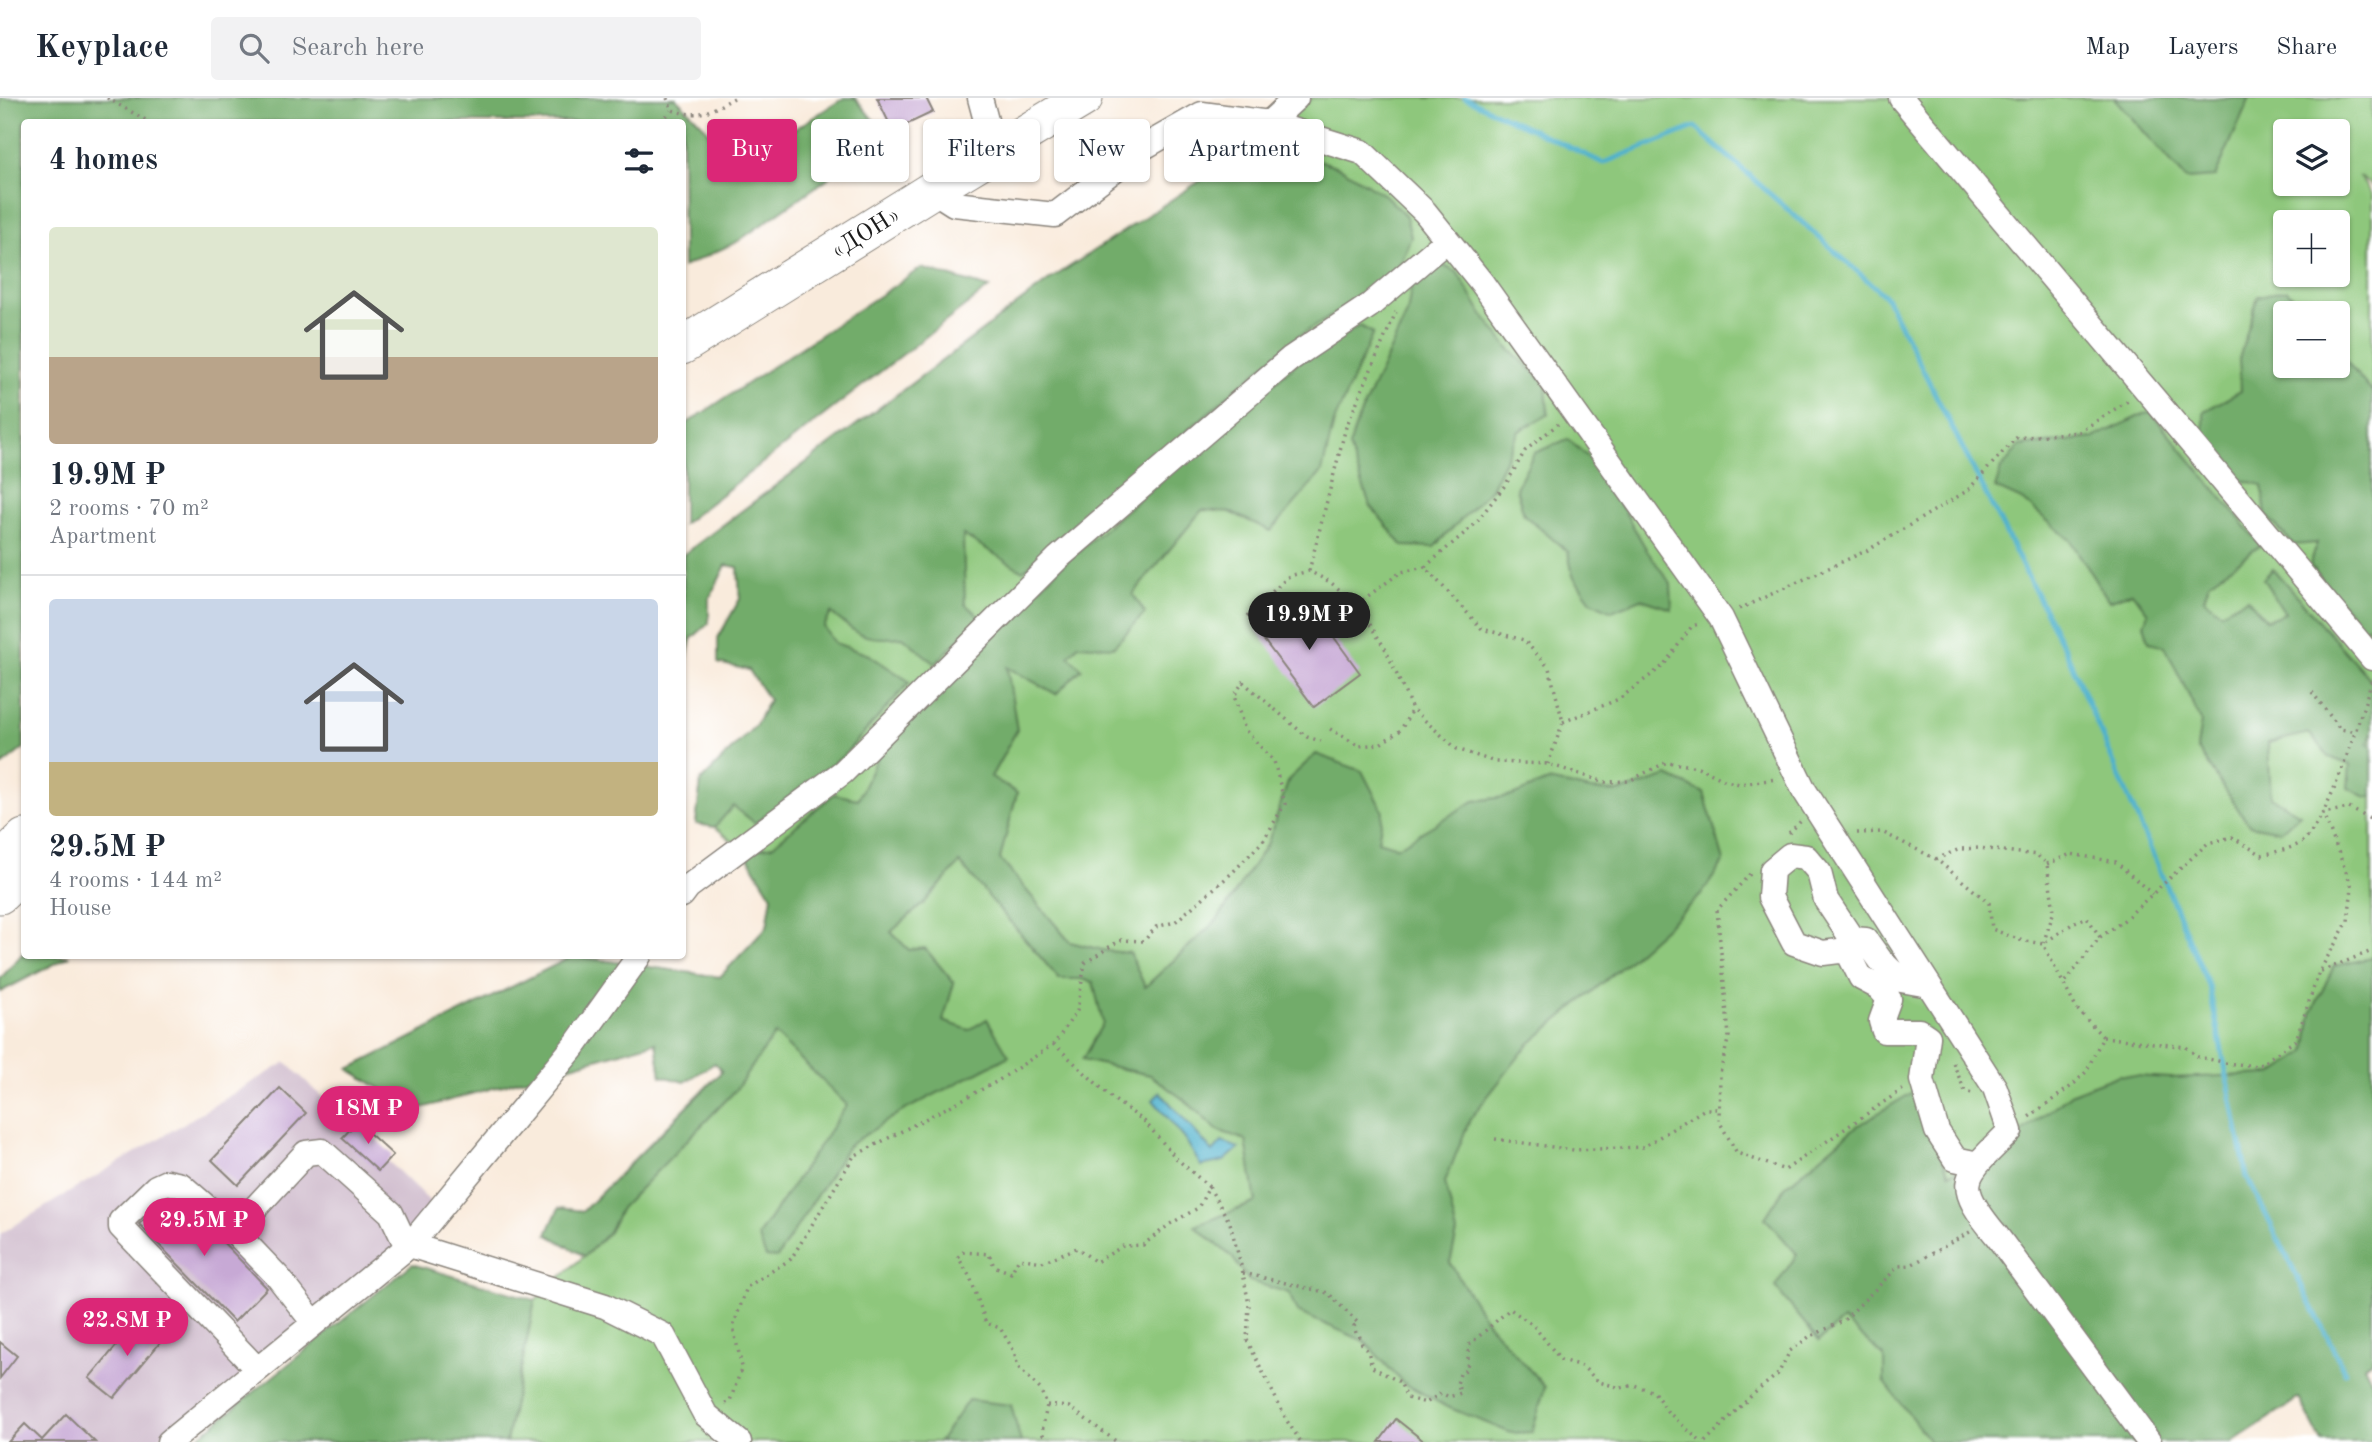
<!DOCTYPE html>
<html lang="en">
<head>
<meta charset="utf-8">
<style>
	body { margin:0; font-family:"Old Standard TT",serif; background:#f2f2f3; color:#1f2937; height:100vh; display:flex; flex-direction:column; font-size:26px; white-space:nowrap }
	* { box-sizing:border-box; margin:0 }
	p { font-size:23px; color:#747a83 }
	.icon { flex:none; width:38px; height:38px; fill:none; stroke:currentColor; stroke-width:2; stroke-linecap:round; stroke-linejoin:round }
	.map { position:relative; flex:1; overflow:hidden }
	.drawer { position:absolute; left:21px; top:21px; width:665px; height:840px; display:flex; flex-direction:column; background:#fff; border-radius:7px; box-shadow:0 2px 5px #0004 }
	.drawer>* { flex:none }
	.banner { position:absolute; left:707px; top:21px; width:665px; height:63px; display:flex; gap:14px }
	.buttons { position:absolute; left:2273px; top:21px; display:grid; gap:14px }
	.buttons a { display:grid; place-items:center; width:77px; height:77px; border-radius:7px; background:#fff; box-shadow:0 2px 5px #0004; font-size:35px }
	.price { position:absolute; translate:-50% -60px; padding:0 16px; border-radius:24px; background:#db2777; color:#fff; font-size:23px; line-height:46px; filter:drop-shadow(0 2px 4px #0008) }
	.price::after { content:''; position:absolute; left:50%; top:42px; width:21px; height:16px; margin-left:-10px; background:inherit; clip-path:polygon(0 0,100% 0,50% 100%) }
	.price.active { background:#222; color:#fff }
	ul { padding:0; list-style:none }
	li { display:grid; align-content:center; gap:14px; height:371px; padding:0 28px }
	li+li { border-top:2px solid #e0e1e3 }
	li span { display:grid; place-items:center; height:217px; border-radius:7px; color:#555 }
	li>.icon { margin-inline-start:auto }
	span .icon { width:126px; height:126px; fill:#fffc; stroke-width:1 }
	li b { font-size:30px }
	h2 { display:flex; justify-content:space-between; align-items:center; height:84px; padding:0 28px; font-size:30px }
	.chip { padding:0 24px; border-radius:7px; background:#fff; box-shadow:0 2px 5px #0004; font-size:24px; line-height:63px }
	.chip.active { background:#db2777; color:#fff }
	header { display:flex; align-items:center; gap:42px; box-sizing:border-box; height:98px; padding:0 35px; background:#fff; border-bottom:2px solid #e0e1e3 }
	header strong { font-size:33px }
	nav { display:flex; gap:38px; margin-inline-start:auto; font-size:24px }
	.search { width:490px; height:63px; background:#f2f2f3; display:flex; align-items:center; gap:18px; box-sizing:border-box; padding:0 24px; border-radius:7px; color:#747a83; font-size:26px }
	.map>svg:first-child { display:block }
	.industrial { fill:#d0bdce }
	.green { fill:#8ec77b; stroke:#55724c; stroke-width:2; fill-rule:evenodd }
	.forest { fill:#72ac6b; stroke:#476444; stroke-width:2 }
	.water { fill:#4db1cc; stroke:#346674; stroke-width:2 }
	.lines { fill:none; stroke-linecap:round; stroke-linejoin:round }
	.stream { stroke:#4db1cc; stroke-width:5 }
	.building { fill:#c7a9d5 }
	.minor-casing { stroke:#8a847c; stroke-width:27 }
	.highway-casing { stroke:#8a847c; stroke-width:39 }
	.path { stroke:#8a847c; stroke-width:3.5; stroke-dasharray:2 5; stroke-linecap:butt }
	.minor { stroke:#fff; stroke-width:24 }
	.highway { stroke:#fff; stroke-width:37 }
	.labels { text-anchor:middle; stroke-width:6; stroke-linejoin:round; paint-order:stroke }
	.street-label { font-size:24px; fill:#1c1c1c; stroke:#fff }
</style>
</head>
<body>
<header>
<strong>Keyplace</strong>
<div class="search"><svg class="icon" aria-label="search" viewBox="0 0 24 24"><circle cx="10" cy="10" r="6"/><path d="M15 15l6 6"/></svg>Search here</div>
<nav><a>Map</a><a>Layers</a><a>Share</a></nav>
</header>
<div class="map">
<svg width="2372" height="1344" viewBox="0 0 2372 1344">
	<rect width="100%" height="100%" fill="#fff"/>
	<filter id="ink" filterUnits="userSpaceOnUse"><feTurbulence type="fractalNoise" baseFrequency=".0143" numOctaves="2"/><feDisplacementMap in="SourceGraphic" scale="14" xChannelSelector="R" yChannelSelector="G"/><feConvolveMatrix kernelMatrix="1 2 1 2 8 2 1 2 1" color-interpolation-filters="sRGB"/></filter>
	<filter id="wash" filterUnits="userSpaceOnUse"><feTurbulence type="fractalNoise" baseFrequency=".00686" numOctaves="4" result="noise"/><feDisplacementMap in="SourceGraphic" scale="28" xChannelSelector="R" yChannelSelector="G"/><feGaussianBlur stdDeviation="1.57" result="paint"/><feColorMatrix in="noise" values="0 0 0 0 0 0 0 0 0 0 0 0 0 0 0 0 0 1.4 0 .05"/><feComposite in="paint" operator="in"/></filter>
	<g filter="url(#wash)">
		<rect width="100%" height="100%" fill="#f9ebdc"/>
		<path class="industrial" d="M286 964 448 1121 407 1149 314 1225 153 1344H0V1136Z"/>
		<path class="green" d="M1312 0H2372V88L2358 78 2372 96V1262L2364 1268 2372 1284V1344H2322L2299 1300 2232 1344H506L535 1202 584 1158 547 1136 559 1110 583 1113 722 973 714 964 685 984 661 978 656 944 415 1012 349 971 573 858 720 879 767 829 772 798 744 753 715 729 696 726 701 683 756 627 769 601 749 572 718 565V540L740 501 738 469 726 467 709 501V525L691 541 683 579V457L1051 181 1262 43ZM2286 33H2338V86H2286ZM2286 124H2338V177H2286ZM2286 215H2338V268H2286Z"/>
		<path class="forest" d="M0 0H676L705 29 731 71 844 0H855L876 25 827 81 737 144 683 169 682 24H24V650L0 669Z
			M2114 0H2250L2215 79 2186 81Z
			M1262 42 1341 70 1387 99 1406 118 1411 139 1400 168 1364 198 1297 239 1023 473 963 437 965 506 980 519 935 566 903 539C864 543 860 538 831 515L824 529 835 545 869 557 910 584 844 657 755 725 733 708 715 729 696 726 701 683 756 627 769 602 749 572 718 565V540L740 501 738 469 726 467 709 501V525L691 541 683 579V457L1051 181Z
			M1437 165 1457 174 1483 217 1509 251 1546 285 1548 317 1519 333 1491 391 1434 449 1403 448 1370 407 1349 349 1358 321 1407 216 1412 185Z
			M921 170 989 190 683 426V328Z
			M2287 192 2306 215H2286V268H2338V253L2372 294V524L2364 532 2310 467 2317 445 2294 447 2266 417 2262 387 2235 380 2204 339V313L2241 293 2239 261 2258 198Z
			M1360 228 1373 235 1334 324 1322 374 1271 433 1230 414 1202 412 1133 496 1145 515 1113 549 1078 547 1069 558 1082 571 1056 596 1007 569 1017 632 991 679 1017 695 1000 761 1070 844 1107 853 1130 855 1145 889 1218 821 1268 744 1289 681 1316 656 1362 673 1383 714 1378 743 1397 749 1474 703 1512 698 1548 683 1591 692 1620 694 1668 678 1704 695 1724 763 1701 797 1618 872 1528 947 1470 1021 1445 1084 1457 1135 1450 1165 1487 1224 1545 1289 1532 1334 1511 1335 1445 1308 1402 1284 1364 1243 1297 1214 1289 1195 1249 1183 1232 1159 1195 1128 1256 1104 1246 1042 1217 1032 1187 1004 1150 977 1082 962 1103 925 1093 884 1081 881H1059L960 765 924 805 891 834 909 852 925 850 954 885 943 923 969 932 987 921 1009 958 899 1015 848 1048 777 1160 766 1159 758 1138 847 1007 775 936 734 994 621 1110 609 1134 585 1158 547 1136 559 1110 583 1113 722 974 715 965 685 984 661 978 656 944 415 1012 349 971 573 858 720 879 767 829 772 798 744 753 772 748 834 696 858 701 879 656 1058 471 1297 265Z
			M2150 313 2261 447 2209 485 2204 501 2221 514 2247 500 2266 522 2285 515 2263 481 2273 471 2372 584V635L2368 646 2372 647V698L2366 699 2348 690 2350 667 2329 659 2309 635 2268 645 2271 699 2300 716 2281 733 2249 727 2197 650 2201 623 2165 548 2149 544 2144 526 2148 515 2132 494 2109 503 2070 442 2024 403 1995 390 2001 371 2019 348 2093 340Z
			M1568 341 1598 368 1648 454 1671 486 1672 511 1641 501 1612 513 1591 503 1573 478 1568 454 1524 417 1516 390 1534 355Z
			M24 854V858H70L0 894V881Z
			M2372 860V1262L2364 1268 2372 1284V1344H2322L2299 1300 2232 1344H1930L1884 1283V1258L1843 1222 1819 1243 1775 1189 1797 1156 1765 1120 1785 1089 1857 1028 1913 994 1949 1076 2000 1051 2072 995 2119 977 2170 980 2273 976 2306 954 2312 914 2334 868Z
			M412 1166 535 1202 506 1344H192Z
			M968 1302 1011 1307 1021 1344H939Z"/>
		<path class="water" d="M1160 994 1213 1054 1222 1044 1239 1050 1224 1063 1201 1068 1185 1041 1153 1002Z"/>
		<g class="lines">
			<path class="stream" d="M1465 0 1603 65 1695 29 1886 199 2067 556 2209 888 2247 1079 2345 1274"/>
		</g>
		<g id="blocks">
			<path class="building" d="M877 0H926L933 14 893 33Z
				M1304 498 1360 575 1314 609 1257 533Z
				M280 990 306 1015 238 1087 212 1062Z
				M357 1024 393 1057 378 1073 342 1040Z
				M169 1100 174 1101 219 1140 267 1190 234 1224 139 1126Z
				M140 1220 164 1240 114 1300 89 1280Z
				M0 1244 17 1258 0 1280Z
				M66 1316 95 1344H8L25 1326 42 1342Z
				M1396 1321 1425 1344H1379Z"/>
		</g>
	</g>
	<g filter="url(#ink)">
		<use href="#blocks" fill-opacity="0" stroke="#8a847c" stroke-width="2"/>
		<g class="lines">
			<defs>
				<path id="minor" d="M980 0 988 30
					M1901 0 2372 560
					M1269 25 1362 54 1425 114 1482 185 1721 520 1804 692 1995 990 2010 1033C1965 1079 1950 1082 1997 1138L2149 1344
					M932 92 954 106 1055 117 1144 49 1202 16 1269 25 1296 0
					M682 797 688 789 843 674 1058 460 1290 261 1369 208 1447 142
					M1847 852 1823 855 1794 845 1770 799 1772 772 1790 757 1806 759 1819 774 1826 802 1852 841
					M1929 887 1901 882 1881 863 1866 842 1852 841 1847 852 1861 880 1878 889 1889 901 1881 923 1884 933H1919L1928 939 1922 982 1937 1033 1955 1061 1978 1066
					M234 1133 181 1087 167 1084 156 1089 121 1123V1129L257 1271
					M410 1147 605 1208 663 1237 705 1316 739 1344
					M314 1225 278 1179 234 1133 306 1055 322 1053 391 1115 407 1149
					M169 1344 410 1147 576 946 639 858"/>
				<path id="highway" d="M682 248 932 92 1084 0
					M0 763 24 740
					M0 797 24 774"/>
			</defs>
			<use href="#minor" class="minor-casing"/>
			<use href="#highway" class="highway-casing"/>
			<path class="path" d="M107 0 149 24
				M667 0 672 12C699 21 710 13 734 0
				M662 24 671 12
				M1425 469 1474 427 1506 386 1525 353 1558 326
				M1309 473 1346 329 1396 214
				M1357 506 1401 474 1425 469 1482 531 1524 542 1549 570 1563 624 1548 666
				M1739 511 1868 452 1967 393 2016 340 2079 334 2128 303
				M1247 518 1289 478 1309 473 1330 484 1357 506 1386 552 1412 611 1457 651 1495 664 1548 666 1605 684 1629 683 1667 664 1698 669 1726 683 1740 686 1776 681
				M2312 594 2340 631 2356 634
				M1563 624 1619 601 1663 568 1692 528 1699 526
				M1330 631 1359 648 1380 646 1401 632 1412 611
				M1789 735 1801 723
				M1857 735 1882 734 1936 761 1989 805 1992 831 2020 842 2043 846 2076 910 2103 939 2086 974 2073 987 2026 1021
				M1936 761 1960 751 1979 750 2037 757 2047 766 2054 813 2043 846 2075 824 2087 819 2100 839 2064 886
				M2047 766 2071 756 2116 764 2152 796
				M1750 776 1717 812 1729 938 1720 975 1719 1023 1737 1055 1785 1072 1903 991
				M2100 839 2123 823 2208 745 2232 739 2262 757C2273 754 2294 751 2303 743 2330 720 2360 619 2372 582
				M2321 873 2372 853
				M2103 939 2186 949 2198 959 2223 964
				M1953 965 1965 993 1972 995
				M2225 965 2258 968 2296 942 2319 874 2348 823 2352 789 2323 715 2349 710 2372 722
				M1495 1041 1574 1052 1643 1049 1705 1011H1719
				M1209 1089 1230 1125 1243 1175 1249 1207 1247 1242 1287 1323 1301 1344
				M1243 1175 1328 1195 1358 1225 1354 1228 1356 1235 1359 1236 1362 1246 1368 1253 1372 1269 1400 1284 1407 1300 1426 1305 1441 1295 1449 1299 1461 1295 1457 1286 1460 1276 1467 1271 1469 1247 1510 1211 1533 1227 1561 1262 1582 1268 1599 1284 1621 1290 1634 1287 1654 1294 1667 1313 1701 1344
				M725 1305 730 1303 742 1269 733 1229 747 1189 791 1161 854 1058 996 984 1054 946 1077 913 1085 865 1120 842 1144 843 1156 829 1175 824 1232 775 1263 743 1285 706 1274 663 1245 632 1234 598 1243 584 1307 639 1321 643
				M1047 1307 1069 1309 1117 1344
				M1046 1344 1042 1334 1047 1307 1040 1291 1018 1269 1014 1253 1000 1230 986 1225 970 1179 958 1159 963 1154 989 1156 994 1168 1011 1175 1019 1160 1042 1164 1077 1150 1096 1164 1123 1148 1143 1147 1170 1126 1198 1110 1209 1089 1177 1061 1144 1023 1113 1001 1054 946
				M1705 1344 1752 1297 1778 1276 1790 1253 1809 1239 1843 1223 1899 1168 1911 1167 1970 1134"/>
			<use href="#minor" class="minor"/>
			<use href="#highway" class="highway"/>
		</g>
	</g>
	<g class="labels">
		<g class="street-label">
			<text transform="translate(865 134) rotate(-32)" y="8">«ДОН»</text>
		</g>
	</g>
</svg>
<div class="buttons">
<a><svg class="icon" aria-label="layers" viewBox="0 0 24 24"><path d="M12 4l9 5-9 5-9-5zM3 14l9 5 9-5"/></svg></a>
<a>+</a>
<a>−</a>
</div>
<b class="price active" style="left:1309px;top:554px">19.9M ₽</b>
<b class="price" style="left:368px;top:1048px">18M ₽</b>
<b class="price" style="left:204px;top:1160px">29.5M ₽</b>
<b class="price" style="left:127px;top:1260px">22.8M ₽</b>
<div class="banner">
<a class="chip active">Buy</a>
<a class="chip">Rent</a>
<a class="chip">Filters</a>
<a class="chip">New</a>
<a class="chip">Apartment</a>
</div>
<section class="drawer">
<h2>4 homes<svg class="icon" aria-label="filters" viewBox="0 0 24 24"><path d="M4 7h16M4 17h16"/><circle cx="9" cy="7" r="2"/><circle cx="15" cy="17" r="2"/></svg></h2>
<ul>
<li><span style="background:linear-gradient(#dfe7d0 60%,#b9a48a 0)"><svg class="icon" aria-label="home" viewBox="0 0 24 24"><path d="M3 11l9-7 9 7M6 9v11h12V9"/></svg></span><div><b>19.9M ₽</b><p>2 rooms · 70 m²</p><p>Apartment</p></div></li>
<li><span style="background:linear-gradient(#c9d6e8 75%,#c2b280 0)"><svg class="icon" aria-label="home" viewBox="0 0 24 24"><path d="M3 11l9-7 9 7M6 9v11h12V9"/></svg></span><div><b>29.5M ₽</b><p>4 rooms · 144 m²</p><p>House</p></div></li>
</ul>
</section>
</div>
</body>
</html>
